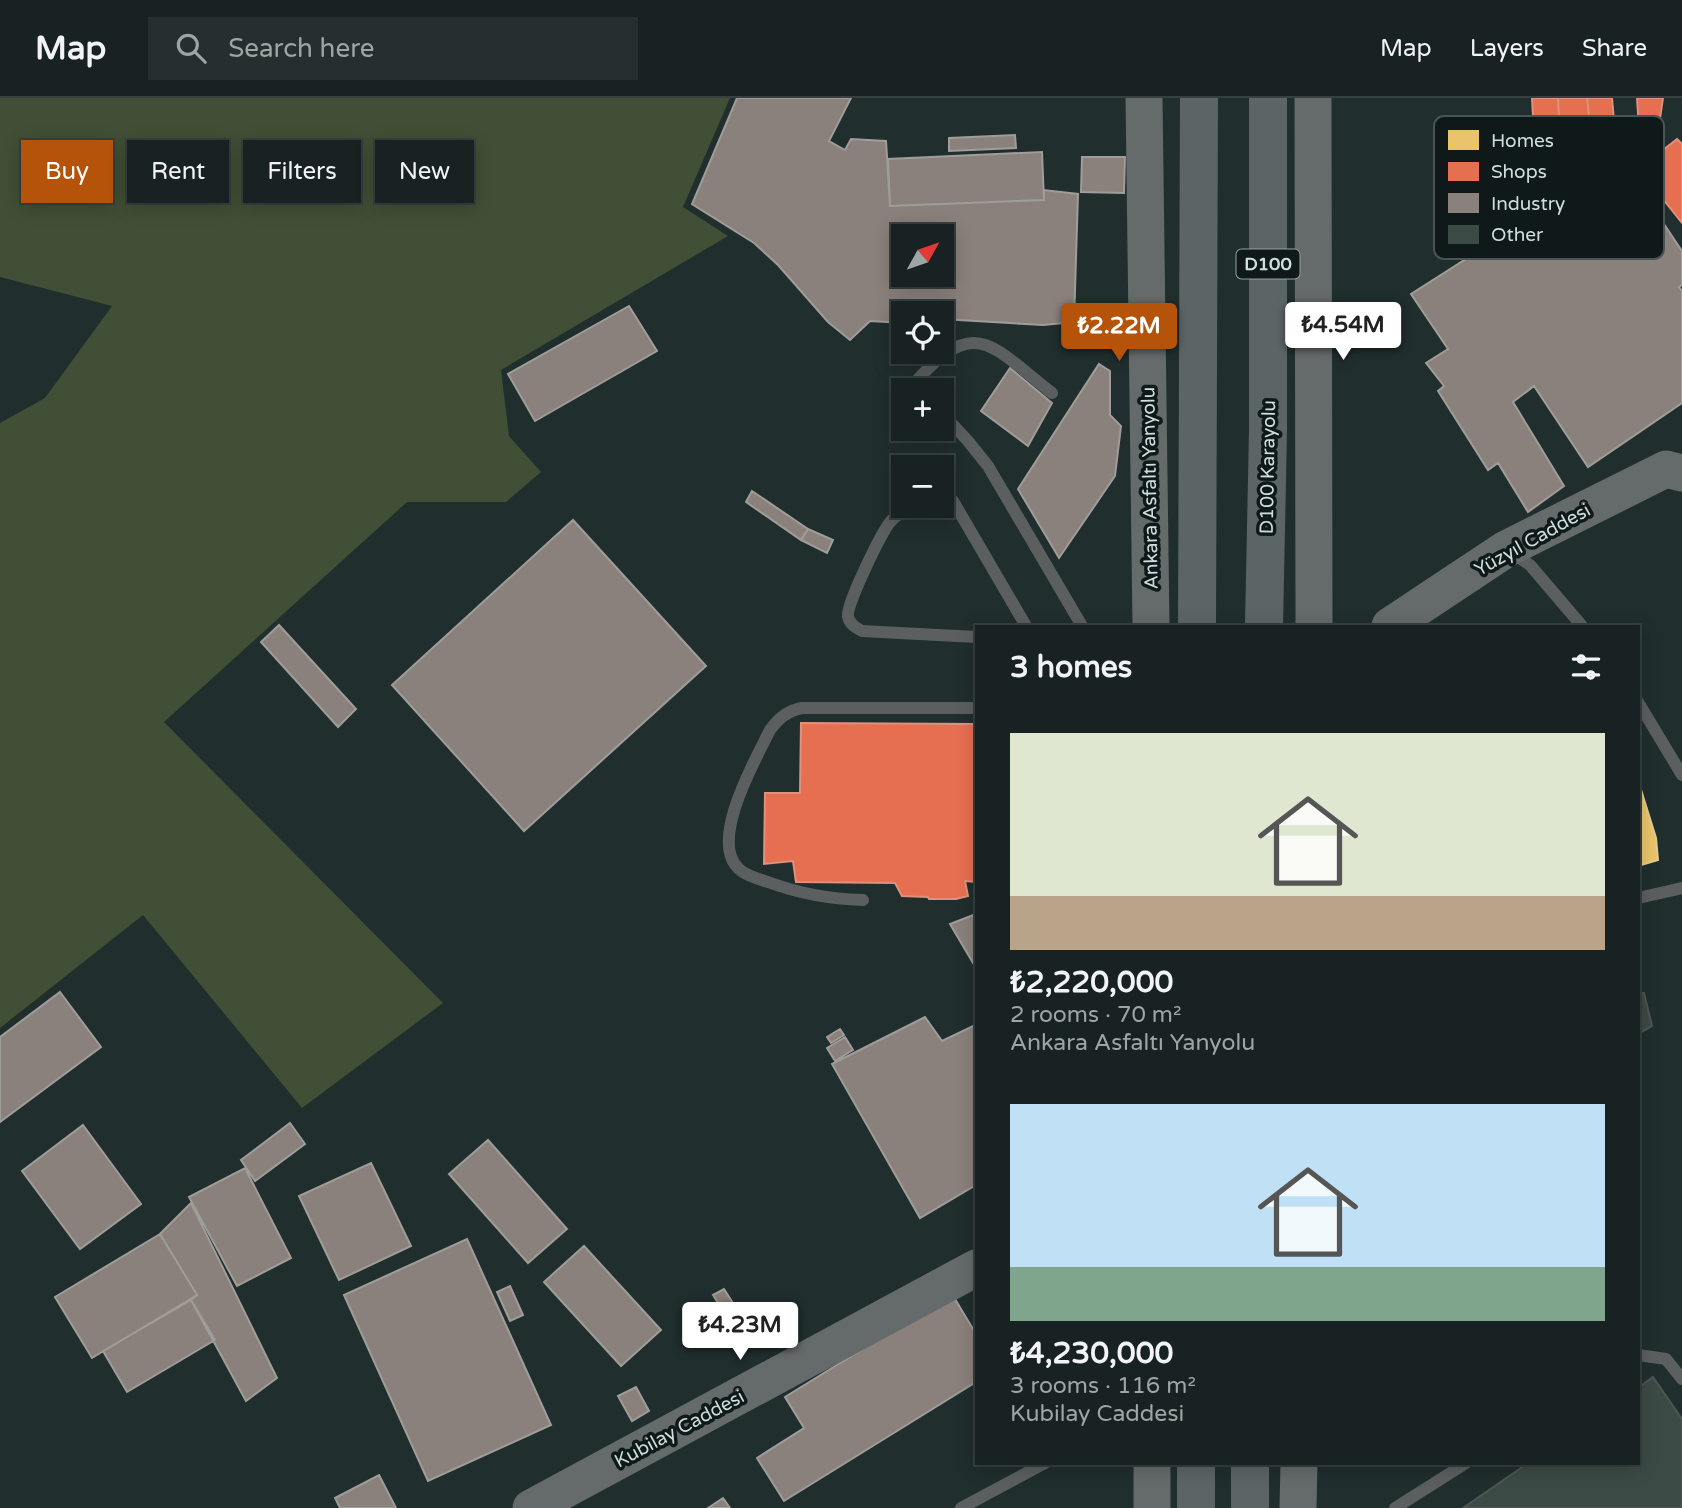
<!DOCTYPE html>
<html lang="en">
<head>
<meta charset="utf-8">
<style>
	body { margin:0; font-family:"Varela Round",sans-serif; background:#262f2f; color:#f1f3f6; height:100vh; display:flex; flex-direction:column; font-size:26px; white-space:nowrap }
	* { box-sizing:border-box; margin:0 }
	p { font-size:23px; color:#9fa4a5 }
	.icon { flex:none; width:38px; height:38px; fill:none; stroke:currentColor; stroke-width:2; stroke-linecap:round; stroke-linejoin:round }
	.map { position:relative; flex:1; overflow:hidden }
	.sheet { position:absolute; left:975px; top:527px; width:665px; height:840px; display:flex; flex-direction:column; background:#192222; border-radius:0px; box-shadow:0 4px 18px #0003,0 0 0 2px #373f40 }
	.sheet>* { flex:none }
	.banner { position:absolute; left:21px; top:42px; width:665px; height:63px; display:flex; gap:14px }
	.needle { width:46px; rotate:50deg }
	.controls { position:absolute; left:891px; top:126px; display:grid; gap:14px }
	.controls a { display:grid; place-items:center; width:63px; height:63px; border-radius:0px; background:#192222; box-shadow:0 4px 18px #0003,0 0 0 2px #373f40; font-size:35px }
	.price { position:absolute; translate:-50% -60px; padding:0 16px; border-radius:7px; background:#fff; color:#222; font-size:23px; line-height:46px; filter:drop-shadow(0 2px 4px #0008) }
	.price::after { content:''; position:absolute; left:50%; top:42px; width:21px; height:16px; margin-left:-10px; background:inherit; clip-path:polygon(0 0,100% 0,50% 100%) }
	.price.current { background:#b45309; color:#fff }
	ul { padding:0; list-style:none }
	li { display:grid; align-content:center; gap:14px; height:371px; padding:0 35px }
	li span { display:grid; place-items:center; height:217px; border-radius:0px; color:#555 }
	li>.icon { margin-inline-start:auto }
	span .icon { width:126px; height:126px; fill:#fffc; stroke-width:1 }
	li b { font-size:30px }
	h2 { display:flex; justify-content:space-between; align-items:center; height:84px; padding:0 35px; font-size:30px }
	.chip { padding:0 24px; border-radius:0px; background:#192222; box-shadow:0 4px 18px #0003,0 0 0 2px #373f40; font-size:24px; line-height:63px }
	.chip.current { background:#b45309; color:#fff }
	header { display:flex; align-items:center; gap:42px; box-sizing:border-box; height:98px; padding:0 35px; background:#192222; border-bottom:2px solid #373f40 }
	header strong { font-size:33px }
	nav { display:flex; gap:38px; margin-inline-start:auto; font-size:24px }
	.search { width:490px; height:63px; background:#262f2f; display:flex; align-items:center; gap:18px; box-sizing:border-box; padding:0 24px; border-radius:0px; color:#9fa4a5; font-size:26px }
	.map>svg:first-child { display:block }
	.green { fill:#404f35 }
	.homes { fill:#e9c46a; stroke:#e1cc8c; stroke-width:2 }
	.shops { fill:#e76f51; stroke:#e0907b; stroke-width:2 }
	.industry { fill:#8a817c; stroke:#9f9d99; stroke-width:2; fill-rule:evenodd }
	.building { fill:#3c4a46; stroke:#4c5653; stroke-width:2 }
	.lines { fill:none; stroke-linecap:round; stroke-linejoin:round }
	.lane { stroke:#5b5f60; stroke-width:12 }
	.secondary { stroke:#656a6b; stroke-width:37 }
	.highway { stroke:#5c6566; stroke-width:38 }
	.labels { text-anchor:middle; stroke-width:7; stroke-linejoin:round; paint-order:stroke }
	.shield { fill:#0f1919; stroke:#95a3a2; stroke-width:2 }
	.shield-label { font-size:18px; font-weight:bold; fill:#cfdedd }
	.street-label { font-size:19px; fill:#cfdedd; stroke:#0f1919 }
	.key { fill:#0f1919; stroke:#495454; stroke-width:2 }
	.key-label { font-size:19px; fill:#cfdedd }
</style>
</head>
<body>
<header>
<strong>Map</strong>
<div class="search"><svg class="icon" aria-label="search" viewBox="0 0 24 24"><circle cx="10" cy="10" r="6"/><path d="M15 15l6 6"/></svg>Search here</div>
<nav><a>Map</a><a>Layers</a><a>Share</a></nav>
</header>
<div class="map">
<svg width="1682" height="1410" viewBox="0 0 1682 1410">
	<rect width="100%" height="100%" fill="#212e2e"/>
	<path class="green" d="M0 0H730L683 109 728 138 501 272 509 338 541 374 506 404H407L164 624 443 905 302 1010 143 817 0 930V325L45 300 112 208 0 179Z"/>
	<path class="homes" d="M1638 682 1656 740 1658 762 1638 768Z"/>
	<path class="shops" d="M1532 0H1558L1560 37 1534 38Z
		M1558 0H1587L1591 36 1560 37Z
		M1587 0H1612L1615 34 1591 36Z
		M1637 0H1663L1658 34 1640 45Z
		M1677 41 1682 46V125L1639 71Z
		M801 625 976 626V784L965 783 968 798 956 801H929L928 799 902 798 895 785 796 784 793 763 764 766 765 695H800Z"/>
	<path class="industry" d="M737 0H851L829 43 845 52 851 41 886 43 890 108 1044 102V92L1078 96 1074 224 1043 227 942 221V215H903V225L870 223 850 242 828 224 778 167 754 145 692 106ZM903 138H942V177H903Z
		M1015 37 1016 50 949 53V40Z
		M1042 54 1044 102 890 108 888 61Z
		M1082 59H1125L1124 95 1081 94Z
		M1621 62 1682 153V187L1679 189 1682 193V305L1588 369 1534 288 1513 304 1564 388 1528 414 1498 365 1488 372 1438 293 1444 288 1426 265 1448 251 1411 196Z
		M629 208 657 253 535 323 508 276Z
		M1099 266 1110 273V317L1121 328 1115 378 1059 460 1018 391Z
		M1010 270 1052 305 1028 348 981 313Z
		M752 393 808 431 801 442 746 404Z
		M573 422 706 568 524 733 392 587Z
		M808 431 833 442 827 455 801 442Z
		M279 527 356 611 338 629 261 544Z
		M976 816V870L950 826Z
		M60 894 101 949 0 1024V939Z
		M925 919 942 943 973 928 976 935V1087L920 1120 832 966Z
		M840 931 844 937 831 945 827 939Z
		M845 939 853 952 835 963 827 950Z
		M290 1025 305 1046 255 1083 241 1062Z
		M83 1027 141 1106 80 1151 22 1073Z
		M488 1042 567 1131 528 1165 449 1076Z
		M371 1065 411 1148 339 1182 299 1098Z
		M245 1070 291 1160 237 1188 189 1099Z
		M191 1105 277 1280 246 1303 191 1202 197 1197 160 1136Z
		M160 1136 197 1197 92 1260 55 1199Z
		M467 1141 551 1327 428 1383 344 1197Z
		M584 1148 661 1232 621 1268 544 1184Z
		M510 1188 523 1217 510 1223 497 1194Z
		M724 1191 738 1213 727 1220 713 1197Z
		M952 1196 976 1236V1284L784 1403 757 1360 804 1330 785 1299Z
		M191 1202 215 1242 127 1294 103 1253Z
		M636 1289 649 1313 632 1323 618 1298Z
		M379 1377 396 1410H340L335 1400Z
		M723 1400 730 1410H708Z"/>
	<path class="building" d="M1644 895 1652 928 1638 936V896Z
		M1653 1279 1682 1321V1410H1463L1528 1365H1638V1290Z"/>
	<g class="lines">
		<path class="lane" d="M914 292 911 289C975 216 988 245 1052 295
			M942 315 968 343 988 368 1082 528
			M942 396 953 403 1026 528
			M914 408C906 412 897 416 891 423 882 433 846 507 848 518 849 526 856 530 862 533L976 539
			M1512 455 1530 467 1582 528
			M1638 604 1682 677
			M1638 800 1682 790
			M863 802C829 801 800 796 768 784 759 781 746 778 739 771 708 743 756 661 770 632 779 620 787 613 802 610H976
			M1638 1257 1666 1261 1682 1281
			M961 1410 1045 1365
			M1395 1410 1466 1365"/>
		<path class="secondary" d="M1144 0 1151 528
			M1313 0 1314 528
			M1390 528 1506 451 1666 371 1682 375
			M531 1410 976 1170
			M1152 1410V1365
			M1298 1410 1299 1365"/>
		<path class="highway" d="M1197 528 1199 0
			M1264 528 1268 331V0
			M1196 1410V1365
			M1250 1410V1365"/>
	</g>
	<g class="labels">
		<rect class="shield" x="1236.5" y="151.5" width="63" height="29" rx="5"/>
		<g class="shield-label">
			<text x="1268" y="172">D100</text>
		</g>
		<g class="street-label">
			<text transform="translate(1267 369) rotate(-89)" y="7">D100 Karayolu</text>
			<text transform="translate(1149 390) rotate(-91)" y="7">Ankara Asfaltı Yanyolu</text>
			<text transform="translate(1532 441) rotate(-29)" y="7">Yüzyıl Caddesi</text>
			<text transform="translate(679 1330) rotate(-28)" y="7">Kubilay Caddesi</text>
		</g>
	</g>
	<rect x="1434" y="18" width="230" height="143" rx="10" class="key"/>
	<rect x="1448" y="32" width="31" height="20" fill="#e9c46a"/>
	<rect x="1448" y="64" width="31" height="19" fill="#e76f51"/>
	<rect x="1448" y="95" width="31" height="20" fill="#8a817c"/>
	<rect x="1448" y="127" width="31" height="19" fill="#3c4a46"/>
	<g class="key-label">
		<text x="1491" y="49">Homes</text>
		<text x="1491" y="80">Shops</text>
		<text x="1491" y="112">Industry</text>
		<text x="1491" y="143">Other</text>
	</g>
</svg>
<div class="controls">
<a><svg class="needle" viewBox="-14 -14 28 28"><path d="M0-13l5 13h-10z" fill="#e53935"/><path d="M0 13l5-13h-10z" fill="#9fa4a5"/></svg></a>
<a><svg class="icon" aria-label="locate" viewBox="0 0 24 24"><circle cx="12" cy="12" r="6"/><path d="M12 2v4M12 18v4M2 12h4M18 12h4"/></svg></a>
<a>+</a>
<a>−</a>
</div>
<b class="price" style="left:1343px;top:264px">₺4.54M</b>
<b class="price current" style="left:1119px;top:265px">₺2.22M</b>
<b class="price" style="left:740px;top:1264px">₺4.23M</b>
<div class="banner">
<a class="chip current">Buy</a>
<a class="chip">Rent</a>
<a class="chip">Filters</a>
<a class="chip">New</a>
</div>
<section class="sheet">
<h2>3 homes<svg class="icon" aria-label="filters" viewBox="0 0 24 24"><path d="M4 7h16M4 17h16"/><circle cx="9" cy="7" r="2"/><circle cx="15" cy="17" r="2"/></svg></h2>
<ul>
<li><span style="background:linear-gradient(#dfe7d0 75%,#b9a48a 0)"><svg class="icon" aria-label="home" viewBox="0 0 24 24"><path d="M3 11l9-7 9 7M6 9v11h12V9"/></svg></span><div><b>₺2,220,000</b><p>2 rooms · 70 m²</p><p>Ankara Asfaltı Yanyolu</p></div></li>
<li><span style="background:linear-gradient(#bfe0f5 75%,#7fa58c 0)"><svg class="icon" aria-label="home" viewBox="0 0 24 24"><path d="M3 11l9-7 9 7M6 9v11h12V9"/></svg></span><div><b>₺4,230,000</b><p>3 rooms · 116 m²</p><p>Kubilay Caddesi</p></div></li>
</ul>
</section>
</div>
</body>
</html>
